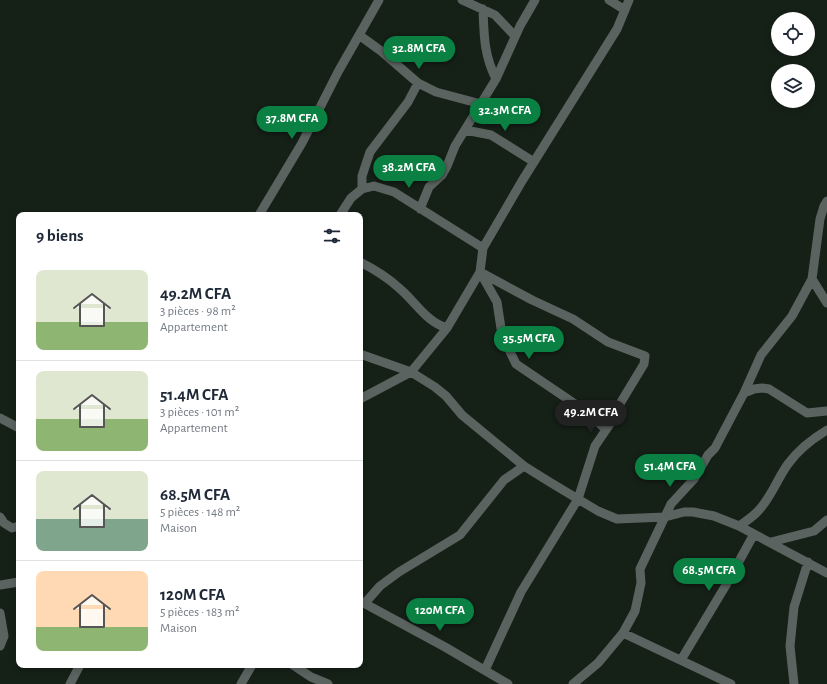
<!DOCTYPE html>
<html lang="fr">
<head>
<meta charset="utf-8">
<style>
	body { margin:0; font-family:"Alegreya Sans",sans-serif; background:#f6f6f7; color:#1f2937; height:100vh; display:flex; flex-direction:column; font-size:15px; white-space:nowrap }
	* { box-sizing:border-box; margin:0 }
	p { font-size:13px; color:#747a83 }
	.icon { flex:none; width:22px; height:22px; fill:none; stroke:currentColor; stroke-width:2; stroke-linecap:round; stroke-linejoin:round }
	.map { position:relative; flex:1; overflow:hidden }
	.details { position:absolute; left:16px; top:212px; width:347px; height:456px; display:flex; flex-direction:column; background:#fff; border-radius:8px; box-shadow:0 2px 6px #0003 }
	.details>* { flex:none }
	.buttons { position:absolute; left:771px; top:12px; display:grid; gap:8px }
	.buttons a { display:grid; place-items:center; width:44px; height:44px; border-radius:50%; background:#fff; box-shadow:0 2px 6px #0003; font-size:20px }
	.price { position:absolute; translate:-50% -34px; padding:0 9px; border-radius:14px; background:#0b8043; color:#fff; font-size:13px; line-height:26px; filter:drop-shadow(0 1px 2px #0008) }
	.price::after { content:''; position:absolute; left:50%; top:24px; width:12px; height:9px; margin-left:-6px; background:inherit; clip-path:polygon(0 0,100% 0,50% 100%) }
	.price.active { background:#222; color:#fff }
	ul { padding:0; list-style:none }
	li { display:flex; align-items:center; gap:12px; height:100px; padding:0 20px }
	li+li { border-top:1px solid #e0e1e3 }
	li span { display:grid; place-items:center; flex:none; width:112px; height:80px; border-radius:8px; color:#555 }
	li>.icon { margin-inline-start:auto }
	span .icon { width:48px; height:48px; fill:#fffc; stroke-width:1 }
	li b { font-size:17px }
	h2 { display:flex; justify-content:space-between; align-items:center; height:48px; padding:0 20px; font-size:17px }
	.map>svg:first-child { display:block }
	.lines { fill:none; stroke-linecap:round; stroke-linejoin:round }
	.minor { stroke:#5b6361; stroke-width:9 }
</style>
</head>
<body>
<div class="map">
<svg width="827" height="684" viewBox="0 0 827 684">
	<rect width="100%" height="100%" fill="#152017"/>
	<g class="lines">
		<path class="minor" d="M462 0 495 15 515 36
			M609 0 625 10
			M483 9C484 36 484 55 496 79
			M359 35 381 51 418 83 436 92 481 104
			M465 130 491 135 534 162
			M362 189V176L370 152 408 102 418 83
			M420 209 429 187 442 175 447 166 455 146 496 79 520 26 535 0
			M259 215 302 143 338 72 379 0
			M340 215 351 198 362 189 374 186 394 192 483 248
			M360 262C374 269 387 277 399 288 415 301 426 322 447 328
			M480 272 532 300 573 319 608 342 645 356 644 364 621 402 612 421 595 446 578 499 521 592 485 670
			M480 272 497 302 502 335 516 364 578 406 606 429
			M812 279 827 303
			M360 354 411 372 435 387 446 396 462 415 524 466
			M744 393 761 355 792 316 812 279 820 219 824 206 827 201
			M360 399 411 372 447 328 480 272 483 248 522 181 617 29 629 0
			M0 418 19 428
			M0 517 4 523 12 528 19 526
			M739 526C746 521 753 517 758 511 771 498 777 479 788 464 798 450 812 439 827 430
			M771 542 814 531 827 520
			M0 585 19 582
			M360 601 445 647 508 684
			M365 603 380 586 399 572 460 535 504 480 524 466 548 481 598 511 617 519 665 517 684 512H693L714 516 739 526 827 573
			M0 613 4 636 0 646
			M623 633 731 684
			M681 660 726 585 754 534
			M293 665 311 677 328 684
			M70 684 80 665
			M241 684 252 665
			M573 684 598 663 623 633 635 611 641 583 640 569 671 504 694 479 708 455 715 448 744 393 754 389 762 388 769 389 807 413 827 411
			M794 684 790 646 794 607 808 562"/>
	</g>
</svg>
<div class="buttons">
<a><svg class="icon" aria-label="locate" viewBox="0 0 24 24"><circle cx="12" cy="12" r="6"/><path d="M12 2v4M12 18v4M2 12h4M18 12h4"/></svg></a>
<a><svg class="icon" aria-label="layers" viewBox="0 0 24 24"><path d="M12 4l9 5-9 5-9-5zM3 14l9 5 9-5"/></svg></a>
</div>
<b class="price" style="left:419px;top:70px">32.8M CFA</b>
<b class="price" style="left:505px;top:132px">32.3M CFA</b>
<b class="price" style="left:292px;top:140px">37.8M CFA</b>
<b class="price" style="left:409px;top:189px">38.2M CFA</b>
<b class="price" style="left:529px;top:360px">35.5M CFA</b>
<b class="price active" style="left:591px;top:434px">49.2M CFA</b>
<b class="price" style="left:670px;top:488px">51.4M CFA</b>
<b class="price" style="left:709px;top:592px">68.5M CFA</b>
<b class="price" style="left:440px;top:632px">120M CFA</b>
<section class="details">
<h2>9 biens<svg class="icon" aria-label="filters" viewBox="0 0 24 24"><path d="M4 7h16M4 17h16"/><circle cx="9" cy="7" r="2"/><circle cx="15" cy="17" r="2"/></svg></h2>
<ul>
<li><span style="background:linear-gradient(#dfe7d0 65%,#8fb573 0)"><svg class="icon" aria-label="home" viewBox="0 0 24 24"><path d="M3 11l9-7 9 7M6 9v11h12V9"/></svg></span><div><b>49.2M CFA</b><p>3 pièces · 98 m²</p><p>Appartement</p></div></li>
<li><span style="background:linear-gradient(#dfe7d0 60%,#8fb573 0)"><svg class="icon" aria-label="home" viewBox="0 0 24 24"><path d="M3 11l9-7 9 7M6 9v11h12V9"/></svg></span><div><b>51.4M CFA</b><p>3 pièces · 101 m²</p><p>Appartement</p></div></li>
<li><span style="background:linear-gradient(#dfe7d0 60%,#7fa58c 0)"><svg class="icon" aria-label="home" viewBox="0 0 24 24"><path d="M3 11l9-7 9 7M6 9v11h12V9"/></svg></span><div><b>68.5M CFA</b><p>5 pièces · 148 m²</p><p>Maison</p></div></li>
<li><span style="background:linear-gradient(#ffd9b3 70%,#8fb573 0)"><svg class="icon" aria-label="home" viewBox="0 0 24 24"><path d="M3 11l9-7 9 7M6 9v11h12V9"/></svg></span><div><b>120M CFA</b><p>5 pièces · 183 m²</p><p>Maison</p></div></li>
</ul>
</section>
</div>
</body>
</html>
